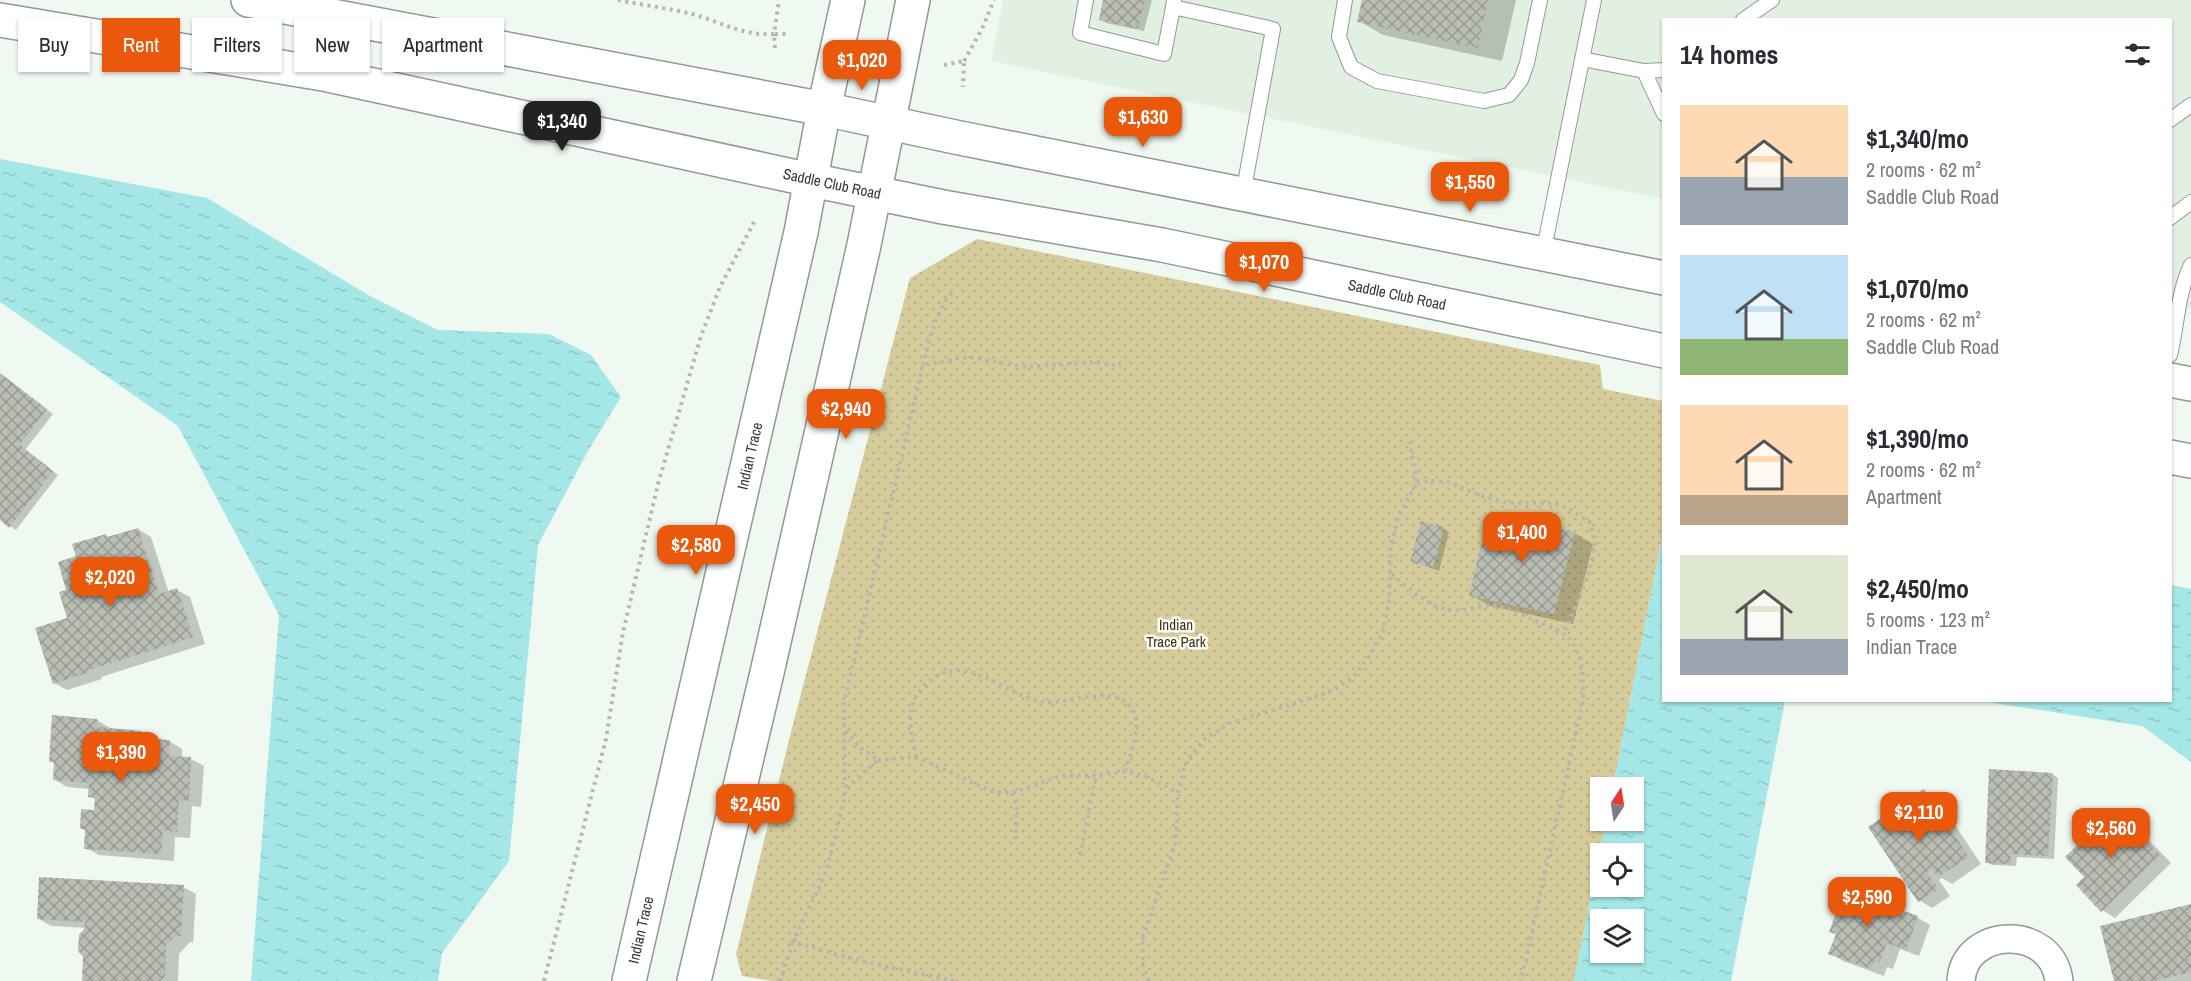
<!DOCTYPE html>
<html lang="en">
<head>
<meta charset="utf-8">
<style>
	body { margin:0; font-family:"Archivo Narrow",sans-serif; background:#f7f7f7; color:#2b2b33; height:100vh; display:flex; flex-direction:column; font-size:22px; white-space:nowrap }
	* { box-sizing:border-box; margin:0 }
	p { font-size:20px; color:#7c7c81 }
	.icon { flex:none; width:33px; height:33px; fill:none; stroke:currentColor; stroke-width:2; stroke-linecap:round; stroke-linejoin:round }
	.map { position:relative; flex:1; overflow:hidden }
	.details { position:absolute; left:1662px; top:18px; width:510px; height:684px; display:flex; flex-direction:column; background:#fff; border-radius:0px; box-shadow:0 2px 4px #0004 }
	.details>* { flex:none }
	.guide { position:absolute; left:18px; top:18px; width:570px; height:54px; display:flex; gap:12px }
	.needle { width:39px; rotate:12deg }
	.tools { position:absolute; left:1590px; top:777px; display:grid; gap:12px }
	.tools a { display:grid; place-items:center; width:54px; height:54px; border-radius:0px; background:#fff; box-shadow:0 2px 4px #0004; font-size:30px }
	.price { position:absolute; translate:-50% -51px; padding:0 14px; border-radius:12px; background:#ea580c; color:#fff; font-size:20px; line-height:39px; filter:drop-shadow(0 2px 3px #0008) }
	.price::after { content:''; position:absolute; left:50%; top:36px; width:18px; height:14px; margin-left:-9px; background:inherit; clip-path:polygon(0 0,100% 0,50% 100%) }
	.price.on { background:#222; color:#fff }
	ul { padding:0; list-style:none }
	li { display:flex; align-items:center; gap:18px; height:150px; padding:0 18px }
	li span { display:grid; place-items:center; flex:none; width:168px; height:120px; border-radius:0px; color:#555 }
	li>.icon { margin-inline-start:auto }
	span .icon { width:72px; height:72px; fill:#fffc; stroke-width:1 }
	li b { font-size:26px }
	h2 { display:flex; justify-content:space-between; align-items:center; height:72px; padding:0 18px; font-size:26px }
	.pill { padding:0 21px; border-radius:0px; background:#fff; box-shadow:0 2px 4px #0004; font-size:21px; line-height:54px }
	.pill.on { background:#ea580c; color:#fff }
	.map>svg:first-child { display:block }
	.built { fill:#e2f0e2 }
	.park { fill:url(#park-dots) }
	.water { fill:url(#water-ripples); fill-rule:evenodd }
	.shadow { fill:#0003 }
	.building { fill:url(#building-cross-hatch) }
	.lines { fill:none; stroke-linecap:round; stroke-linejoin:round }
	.service-casing { stroke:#919992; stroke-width:16 }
	.minor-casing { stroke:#919992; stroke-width:30 }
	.tertiary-casing { stroke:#919992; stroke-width:36 }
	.secondary-casing { stroke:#919992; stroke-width:36 }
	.path { stroke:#b1b8b2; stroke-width:4; stroke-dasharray:3 4.5; stroke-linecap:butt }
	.service { stroke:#fff; stroke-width:14 }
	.minor { stroke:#fff; stroke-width:27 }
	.tertiary { stroke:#fff; stroke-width:33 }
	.secondary { stroke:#fff; stroke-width:33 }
	.labels { text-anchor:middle; stroke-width:5; stroke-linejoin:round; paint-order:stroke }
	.street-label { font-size:15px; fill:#363936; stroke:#fff }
	.park-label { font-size:15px; fill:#3b330a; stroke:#fff }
</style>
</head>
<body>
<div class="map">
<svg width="2191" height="981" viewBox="0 0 2191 981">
	<defs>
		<pattern id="park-dots" width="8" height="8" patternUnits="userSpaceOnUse" patternTransform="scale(1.5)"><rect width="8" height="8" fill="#d6cc9b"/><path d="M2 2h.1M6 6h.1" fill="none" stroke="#b8b086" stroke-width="1.8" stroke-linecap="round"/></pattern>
		<pattern id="water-ripples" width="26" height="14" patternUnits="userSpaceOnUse" patternTransform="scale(1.5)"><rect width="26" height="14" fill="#a4e7e6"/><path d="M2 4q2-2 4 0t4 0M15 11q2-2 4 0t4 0" fill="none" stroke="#8ec7c6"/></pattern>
		<pattern id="building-cross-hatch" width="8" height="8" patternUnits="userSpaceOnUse" patternTransform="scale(1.5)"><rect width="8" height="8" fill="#b9bdb3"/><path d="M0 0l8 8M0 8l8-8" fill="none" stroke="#979b92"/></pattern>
	</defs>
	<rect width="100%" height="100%" fill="#f0f9f1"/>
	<path class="built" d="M1003 0H2191V308L2171 304 2170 20H1664L1663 199 991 61Z"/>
	<path class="park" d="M977 239 1600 365 1603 389 1663 401V533L1613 787 1600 788V820L1606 821 1574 981H772L742 976 736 954 792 728 910 278Z"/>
	<path class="water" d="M0 159 207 198 370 296 438 330 549 334 591 355 621 397 588 451 538 545 509 861 442 953 438 981H251L279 615 178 426 0 302Z
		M1663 533 1664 700 1785 701 1731 981H1574L1606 821 1634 820V788L1613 787ZM1600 854H1634V886H1600ZM1600 920H1634V952H1600Z
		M2171 585 2191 589V762L2142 726 1982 701 2170 700Z"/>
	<path class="shadow" d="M1105 0H1152L1144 31 1106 23 1100 19Z
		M1364 0H1516L1502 61 1383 35 1359 21Z
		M0 374 53 414 25 450 58 475 16 530 0 519Z
		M1443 528 1449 532 1439 571 1412 561Z
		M138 529 151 537 169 593 177 590 190 597 205 644 101 677 102 679 67 690 54 683 69 619 68 591 78 557 106 535 110 538Z
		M1574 533 1593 544 1573 624 1490 606 1471 595Z
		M97 720 110 728V730L141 732 154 740 169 741 182 749V758L191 759 204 766 201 807 192 806 190 838 175 837 174 861 99 855 86 848 87 831 82 829 95 812 96 800 90 796V789L67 787 55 780 56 764 50 761Z
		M2052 774 2058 778 2054 859 2017 857 2016 866 1992 865 1986 862Z
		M1924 791 1937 798 1981 864 1952 884 1942 878 1939 880 1950 896 1932 908 1919 900Z
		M2115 810 2128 818 2171 863 2115 918 2102 910 2086 877Z
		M183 887 196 894 193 943 190 942 179 954 178 981H84L88 928 51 926 39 919Z
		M2191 905V981H2115Z
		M1917 917 1930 925 1919 956 1900 949 1893 969 1887 967 1884 976 1843 961 1830 953Z"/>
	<path class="building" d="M1103 0H1145L1138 29 1099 20Z
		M1362 0H1488L1478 48 1357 22Z
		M0 373 47 409 20 445 53 471 9 528 0 520Z
		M1489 511 1575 532 1554 614 1469 596Z
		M1421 521 1444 527 1433 568 1410 562Z
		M138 528 159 594 177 588 193 637 89 670 90 672 53 684 35 628 67 618 59 592 66 590 58 562 76 556 72 544 106 534 107 537Z
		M52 715 97 719V727L142 731 141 738 170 740 169 756 191 757 189 801 179 800 177 832 163 830 161 854 84 849 85 829H80L81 809 94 810 95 798 88 797 89 783 53 780 54 762H49Z
		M1989 769 2053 773 2048 856 2011 854 2010 864 1985 863Z
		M1924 789 1969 857 1938 877 1932 869 1927 872 1938 889 1918 902 1868 827Z
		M2115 808 2160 855 2101 912 2076 885 2084 877 2065 857Z
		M39 877 184 885 181 936H176L166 946 165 977 160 981H82L83 957 78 951 79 935 84 929 85 922 37 919Z
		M1838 887 1918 916 1906 950 1887 943 1879 963 1874 961 1871 969 1828 954 1836 934 1829 932 1836 913 1830 910Z
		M2191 904V972L2154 981H2114L2100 926Z"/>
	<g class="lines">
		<defs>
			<path id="service" d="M1086 0 1080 33 1164 54 1173 7
				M1174 0 1173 7 1273 29 1243 194
				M1345 0 1339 37 1351 67 1377 81 1484 101 1509 95 1521 80 1527 63 1540 0
				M1743 20 1772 0
				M1582 59 1644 71 1664 70
				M1644 71 1664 114
				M2170 120 2191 105
				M2170 218 2191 202
				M1543 254 1594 0
				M2170 355C2177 327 2178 291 2191 265"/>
			<path id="minor" d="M1961 981C1964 927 2052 923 2059 981"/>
			<path id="tertiary" d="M248 0 824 109 955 137 1664 278
				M0 20 323 74 811 180 943 207 1162 245 1664 351
				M2170 380 2191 384
				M2170 457 2191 461"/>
			<path id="secondary" d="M629 981 801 232 824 109 848 0
				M694 981 766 677 864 245 913 0"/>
		</defs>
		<use href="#service" class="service-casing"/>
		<use href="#minor" class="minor-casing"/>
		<use href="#tertiary" class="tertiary-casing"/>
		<use href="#secondary" class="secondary-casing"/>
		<path class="path" d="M618 0C642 5 668 8 692 14 722 22 742 36 774 34L779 0
			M775 48 774 34H787
			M964 61 982 29 994 0
			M944 65 964 61 963 87
			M923 365C927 345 938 303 955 291
			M1417 483 1433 481 1448 482 1484 497 1509 503H1552L1568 508 1589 522 1595 538V549L1588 575 1564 634
			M1392 574C1407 587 1422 601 1442 608 1459 615 1479 604 1497 606 1510 608 1524 616 1536 621 1545 625 1558 629 1565 635 1584 650 1583 678 1583 700L1521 981
			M846 731 862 749 878 760 846 788
			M916 757C911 731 903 706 925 685 965 646 1002 697 1046 702 1072 704 1108 684 1130 706 1145 722 1130 754 1125 772
			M878 760 916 757 991 791 1012 793 1060 776 1099 775 1125 772 1142 775 1178 792
			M1012 793 1017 805 1015 839
			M1080 855 1096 775
			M544 981 606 739 623 632 658 484 701 336 720 287 754 222
			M780 981 793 942
			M954 981 866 962 793 942 826 872 845 796 844 703 923 365 968 357 1027 367 1096 362 1121 366
			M1149 981 1143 966 1142 940 1176 841 1178 792 1184 768 1192 753 1206 738 1228 724 1318 696 1339 687 1355 675 1371 654 1383 631 1389 602 1391 543 1400 513 1417 483 1409 439"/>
		<use href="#service" class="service"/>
		<use href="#minor" class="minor"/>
		<use href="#tertiary" class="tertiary"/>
		<use href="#secondary" class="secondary"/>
	</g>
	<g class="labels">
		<g class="street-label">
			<text transform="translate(832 184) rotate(12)" y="5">Saddle Club Road</text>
			<text transform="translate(1397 295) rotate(12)" y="5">Saddle Club Road</text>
			<text transform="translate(750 456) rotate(-77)" y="5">Indian Trace</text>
			<text transform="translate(641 930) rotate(-77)" y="5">Indian Trace</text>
		</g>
		<g class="park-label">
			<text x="1176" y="630">Indian<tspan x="1176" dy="17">Trace Park</tspan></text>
		</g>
	</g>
</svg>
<div class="tools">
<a><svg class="needle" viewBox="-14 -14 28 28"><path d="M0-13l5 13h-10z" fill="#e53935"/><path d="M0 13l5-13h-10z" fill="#7c7c81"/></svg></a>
<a><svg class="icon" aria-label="locate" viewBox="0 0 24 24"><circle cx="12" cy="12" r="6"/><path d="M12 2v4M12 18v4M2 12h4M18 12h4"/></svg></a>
<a><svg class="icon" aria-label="layers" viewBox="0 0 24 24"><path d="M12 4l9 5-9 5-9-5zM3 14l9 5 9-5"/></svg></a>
</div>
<b class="price" style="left:862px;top:91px">$1,020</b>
<b class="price" style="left:1143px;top:148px">$1,630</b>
<b class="price on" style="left:562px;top:152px">$1,340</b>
<b class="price" style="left:1470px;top:213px">$1,550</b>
<b class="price" style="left:1264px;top:293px">$1,070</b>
<b class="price" style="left:846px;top:440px">$2,940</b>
<b class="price" style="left:1522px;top:563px">$1,400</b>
<b class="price" style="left:696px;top:576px">$2,580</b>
<b class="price" style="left:110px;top:608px">$2,020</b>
<b class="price" style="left:121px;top:783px">$1,390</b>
<b class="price" style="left:755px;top:835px">$2,450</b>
<b class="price" style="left:1919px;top:843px">$2,110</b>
<b class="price" style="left:2111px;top:859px">$2,560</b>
<b class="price" style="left:1867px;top:928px">$2,590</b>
<div class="guide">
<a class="pill">Buy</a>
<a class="pill on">Rent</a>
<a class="pill">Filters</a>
<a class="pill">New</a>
<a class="pill">Apartment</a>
</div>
<section class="details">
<h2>14 homes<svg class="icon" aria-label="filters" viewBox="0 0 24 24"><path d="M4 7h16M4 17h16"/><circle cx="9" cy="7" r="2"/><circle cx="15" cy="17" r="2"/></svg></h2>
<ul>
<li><span style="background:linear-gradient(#ffd9b3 60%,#9aa5b1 0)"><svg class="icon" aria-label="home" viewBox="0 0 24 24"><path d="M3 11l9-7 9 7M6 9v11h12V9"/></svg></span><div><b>$1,340/mo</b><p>2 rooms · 62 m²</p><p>Saddle Club Road</p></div></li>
<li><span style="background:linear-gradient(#bfe0f5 70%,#8fb573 0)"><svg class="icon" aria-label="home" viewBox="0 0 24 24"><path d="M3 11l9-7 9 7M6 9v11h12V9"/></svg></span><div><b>$1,070/mo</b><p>2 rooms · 62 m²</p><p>Saddle Club Road</p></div></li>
<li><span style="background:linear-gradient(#ffd9b3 75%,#b9a48a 0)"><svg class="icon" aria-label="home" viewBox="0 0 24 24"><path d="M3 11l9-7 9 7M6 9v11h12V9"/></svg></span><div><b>$1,390/mo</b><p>2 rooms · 62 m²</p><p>Apartment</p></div></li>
<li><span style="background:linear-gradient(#dfe7d0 70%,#9aa5b1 0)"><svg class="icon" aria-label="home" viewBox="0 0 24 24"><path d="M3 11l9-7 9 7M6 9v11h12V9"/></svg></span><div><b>$2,450/mo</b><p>5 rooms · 123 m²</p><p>Indian Trace</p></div></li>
</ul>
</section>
</div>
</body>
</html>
